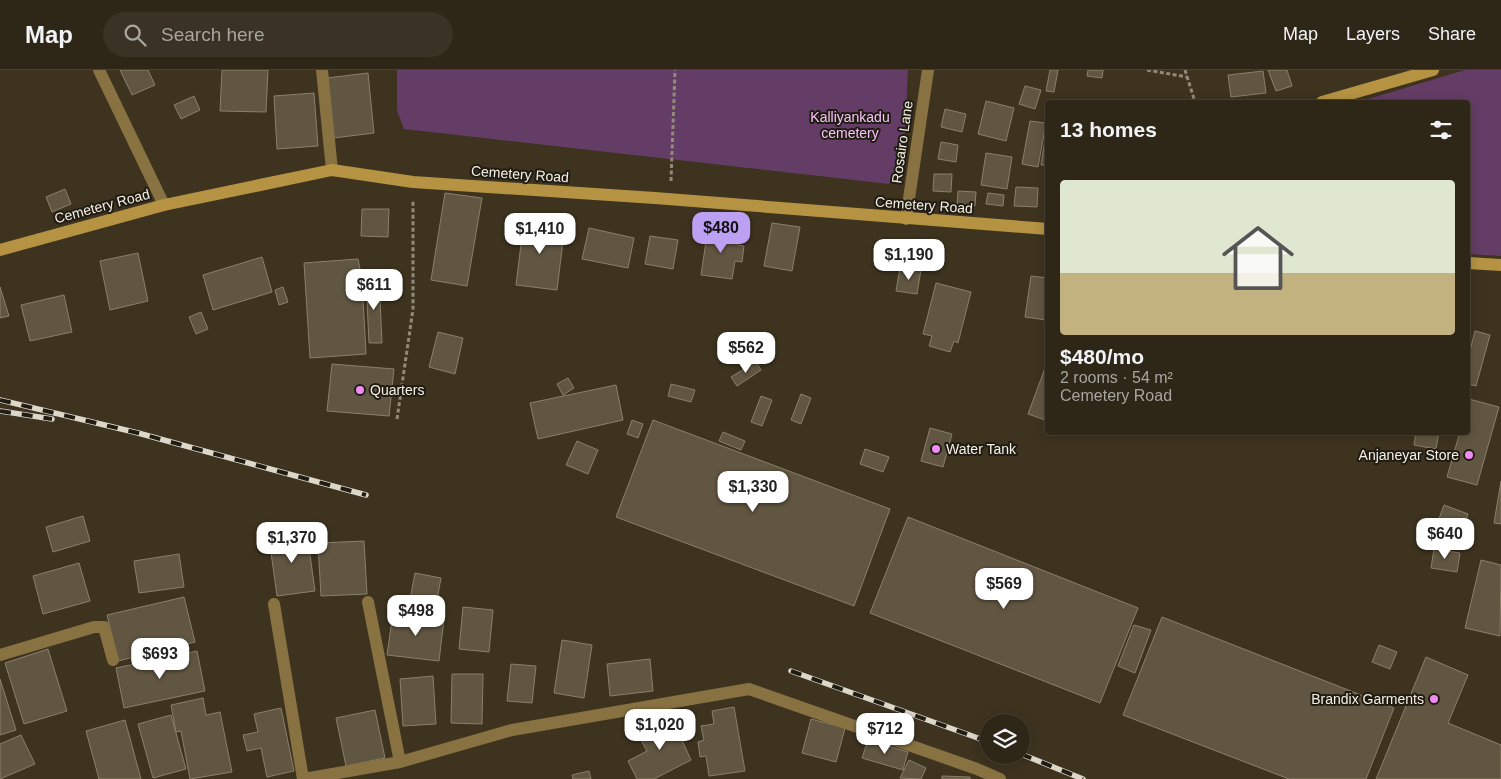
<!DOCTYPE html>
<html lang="en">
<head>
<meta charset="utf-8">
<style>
	body { margin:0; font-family:Helvetica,sans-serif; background:#3a3224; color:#f1f3f6; height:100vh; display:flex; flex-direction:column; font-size:19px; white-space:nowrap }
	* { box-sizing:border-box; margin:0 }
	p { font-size:16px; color:#a7a5a1 }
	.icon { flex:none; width:28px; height:28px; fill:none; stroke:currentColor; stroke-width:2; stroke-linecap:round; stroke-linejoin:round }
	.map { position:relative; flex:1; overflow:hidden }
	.drawer { position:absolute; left:1045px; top:30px; width:425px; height:335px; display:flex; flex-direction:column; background:#2e2617; border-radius:5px; box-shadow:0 2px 12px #0003,0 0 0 1px #494336 }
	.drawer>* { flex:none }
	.tools { position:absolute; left:980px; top:644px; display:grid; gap:10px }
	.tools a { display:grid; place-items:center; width:50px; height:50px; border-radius:50%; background:#2e2617; box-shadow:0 2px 12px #0003,0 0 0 1px #494336; font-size:25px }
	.price { position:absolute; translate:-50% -42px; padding:0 11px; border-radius:10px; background:#fff; color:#222; font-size:16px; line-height:32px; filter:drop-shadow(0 1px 2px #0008) }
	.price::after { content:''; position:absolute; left:50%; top:30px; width:15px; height:11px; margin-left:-8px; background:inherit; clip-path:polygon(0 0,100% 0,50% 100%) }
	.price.active { background:#bca0f2; color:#111 }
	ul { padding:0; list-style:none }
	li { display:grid; align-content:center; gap:10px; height:265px; padding:0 15px }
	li+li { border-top:1px solid #494336 }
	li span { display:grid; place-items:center; height:155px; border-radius:5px; color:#555 }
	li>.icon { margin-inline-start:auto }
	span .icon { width:90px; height:90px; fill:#fffc; stroke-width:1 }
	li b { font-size:21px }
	h2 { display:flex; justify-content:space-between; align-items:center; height:60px; padding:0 15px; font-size:21px }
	header { display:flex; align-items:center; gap:30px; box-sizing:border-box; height:70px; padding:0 25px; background:#2e2617; border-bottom:1px solid #494336 }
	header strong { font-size:24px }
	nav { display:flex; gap:28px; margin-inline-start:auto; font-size:18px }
	.search { width:350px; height:45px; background:#3a3224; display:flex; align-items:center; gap:12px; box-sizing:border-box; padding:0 18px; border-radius:28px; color:#a7a5a1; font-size:19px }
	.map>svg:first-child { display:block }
	.green { fill:#633d65 }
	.building { fill:#615641; stroke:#8b806a }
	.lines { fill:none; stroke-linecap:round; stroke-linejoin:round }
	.path { stroke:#928a7a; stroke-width:3; stroke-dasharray:4 2.5; stroke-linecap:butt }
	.street { stroke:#887242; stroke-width:12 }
	.secondary { stroke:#b69343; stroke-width:12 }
	.rail-casing { stroke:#ddd7ca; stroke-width:5.5 }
	.rail { stroke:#201c13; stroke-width:4; stroke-dasharray:11; stroke-linecap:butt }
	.poi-dot { fill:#f08bf5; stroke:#201c13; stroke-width:2 }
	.labels { text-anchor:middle; stroke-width:4; stroke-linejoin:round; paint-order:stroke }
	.park-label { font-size:14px; fill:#fac0fc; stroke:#201c13 }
	.street-label { font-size:14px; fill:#f7f1e5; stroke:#201c13 }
	.poi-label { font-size:14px; fill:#f7f1e5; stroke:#201c13; text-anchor:start }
</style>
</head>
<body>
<header>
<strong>Map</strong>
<div class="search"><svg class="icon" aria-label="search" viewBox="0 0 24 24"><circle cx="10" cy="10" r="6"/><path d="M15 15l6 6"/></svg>Search here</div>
<nav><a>Map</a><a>Layers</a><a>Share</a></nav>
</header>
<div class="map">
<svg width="1501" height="709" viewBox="0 0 1501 709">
	<rect width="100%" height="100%" fill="#3d331f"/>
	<path class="green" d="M397 0H908L904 83 889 114 404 59 397 41Z
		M1465 0H1501V186L1468 184V32H1358Z"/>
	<path class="building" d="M120 0H148L155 15 132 25Z
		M222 0H268L266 42 220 41Z
		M1050 0H1058L1054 22 1046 21Z
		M1088 0H1103L1102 8 1087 6Z
		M1268 0H1287L1292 16 1276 21Z
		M1263 1 1266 23 1231 27 1228 5Z
		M368 3 374 63 334 68 327 8Z
		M1025 16 1041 20 1035 39 1019 34Z
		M314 23 318 76 277 79 274 26Z
		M194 26 200 40 181 49 174 35Z
		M986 31 1014 38 1006 71 978 64Z
		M945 39 966 44 962 62 941 57Z
		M1030 51 1046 53 1038 97 1022 94Z
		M1047 57H1048V95H1041Z
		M941 72 958 75 956 92 938 89Z
		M986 83 1012 87 1007 119 981 115Z
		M934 104H952L951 122 933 121Z
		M1016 117 1038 118 1037 137 1014 136Z
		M65 119 71 134 52 142 46 127Z
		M958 121 976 122 975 136 957 135Z
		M445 123 482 128 467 216 431 210Z
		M988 123 1004 125 1003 136 986 134Z
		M362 139H389L388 167 361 166Z
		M524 150 565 155 557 220 516 215Z
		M772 153 800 157 792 201 764 196Z
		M589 158 634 168 628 198 582 189Z
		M708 158 738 162 737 175 744 176 742 192 735 191 732 209 701 205Z
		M650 166 678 170 673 199 645 194Z
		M138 183 148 231 110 240 100 191Z
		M262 187 272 222 213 240 203 205Z
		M358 189 362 209 366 284 310 288 304 193Z
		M900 198 921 200 917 224 896 221Z
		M1031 206 1048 208 1046 250 1025 247Z
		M379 208 382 273H369L366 209Z
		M936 213 971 222 958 273 954 271 950 282 929 276 932 266 923 264Z
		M0 217 9 246 0 248Z
		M283 217 288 232 279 235 275 220Z
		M64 225 72 262 30 271 21 235Z
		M201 242 208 259 196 264 189 247Z
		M1475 261 1490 265 1476 316 1468 314V288Z
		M438 262 463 268 455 304 429 297Z
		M1048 290V351L1028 344Z
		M756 292 761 300 737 316 731 307Z
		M332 294 394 299 389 346 327 341Z
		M568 308 574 318 563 325 557 314Z
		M671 314 695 320 691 332 668 326Z
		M616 315 623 350 538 369 530 333Z
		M801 324 811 328 801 354 791 350Z
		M761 326 772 330 762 356 751 352Z
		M1469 329 1499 337 1477 415 1447 407 1460 362H1468Z
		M632 350 643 354 638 368 627 364Z
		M653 350 890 439 854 536 616 447Z
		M930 358 952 364 943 397 921 391Z
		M723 362 745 371 741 380 719 371Z
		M1416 362H1439L1436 379 1414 375Z
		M577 371 598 380 588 404 566 395Z
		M865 379 889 387 883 402 860 394Z
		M1501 411V454L1494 453Z
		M1444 435 1468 444 1461 463 1437 454Z
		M83 446 90 471 53 482 46 457Z
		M908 447 1138 538 1100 633 870 543Z
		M307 463 315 521 277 526 269 468Z
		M364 471 367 524 321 526 318 473Z
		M1434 479 1460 483 1457 502 1431 498Z
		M179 484 184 517 139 523 134 491Z
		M1481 490 1501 495 1500 566 1465 558Z
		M79 493 90 531 43 544 33 506Z
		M415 503 441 508 435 540 409 535Z
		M184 527 195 572 118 591 107 545Z
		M463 537 493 540 489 582 459 579Z
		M393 543 444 549 439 591 387 585Z
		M1162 547 1394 638 1366 709H1289L1123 645Z
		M1134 555 1151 560 1135 603 1118 596Z
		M562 570 592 575 584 628 554 623Z
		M1379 575 1397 582 1390 599 1372 592Z
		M48 579 67 641 24 654 5 593Z
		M197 581 205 621 124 638 116 598Z
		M1426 587 1468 605 1448 653 1501 675V709H1376Z
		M650 589 653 621 610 626 607 594Z
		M511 594 536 596 532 633 507 631Z
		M452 604H483L482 654 451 653Z
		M433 606 436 654 403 656 400 609Z
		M0 609 16 660 0 665Z
		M203 628 206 645 220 642 232 702 190 709 181 661 176 662 171 635Z
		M734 637 745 701 709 706 706 686 700 687 698 672 704 670 701 656 714 654 712 641Z
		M281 638 294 701 267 707 261 678 247 681 243 665 258 662 254 644Z
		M375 640 385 688 346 696 336 648Z
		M171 645 186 699 153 708 138 654Z
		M671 646 691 690 654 709H637L628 691 647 681 637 663Z
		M811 649 845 658 836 692 802 683Z
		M125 650 141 709H99L86 661Z
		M21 665 35 694 0 709V674Z
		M868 670 908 682 903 700 862 688Z
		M909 690 926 698 921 709 900 708Z
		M589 701 591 709H573L572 705Z
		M942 706 970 707V709H942Z"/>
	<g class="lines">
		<path class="path" d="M1147 0 1187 7
			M1185 0 1195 32
			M671 111 675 0
			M397 349 413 239V131"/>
		<path class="street" d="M99 0 164 135
			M322 0 332 100
			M906 149 928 0
			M368 532 400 692
			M274 534 303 709
			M0 585 94 557H104L113 590
			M304 709 400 692 512 660 749 619 977 699 1000 709"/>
		<path class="secondary" d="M1322 32 1433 0
			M0 180 164 135 332 100 413 112 655 128 1048 159
			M1468 193 1501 195"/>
		<defs>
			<path id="rail" d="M0 330 138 363 366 425
				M0 341 52 349
				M791 601 989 672
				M1021 684 1083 709"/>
		</defs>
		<use href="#rail" class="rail-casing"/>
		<use href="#rail" class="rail"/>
	</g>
	<g class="poi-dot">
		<circle cx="360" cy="320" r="5"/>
		<circle cx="936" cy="379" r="5"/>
		<circle cx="1469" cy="385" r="5"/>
		<circle cx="1434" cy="629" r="5"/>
	</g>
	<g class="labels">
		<g class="park-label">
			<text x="850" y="52">Kalliyankadu<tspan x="850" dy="16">cemetery</tspan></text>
		</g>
		<g class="street-label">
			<text transform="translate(902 72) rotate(-82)" y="5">Rosairo Lane</text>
			<text transform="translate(520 104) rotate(4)" y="5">Cemetery Road</text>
			<text transform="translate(924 135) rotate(4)" y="5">Cemetery Road</text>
			<text transform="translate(102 136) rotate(-15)" y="5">Cemetery Road</text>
		</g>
		<g class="poi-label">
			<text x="370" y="325">Quarters</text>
			<text x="946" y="384">Water Tank</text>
			<text x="1459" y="390" text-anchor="end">Anjaneyar Store</text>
			<text x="1424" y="634" text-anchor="end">Brandix Garments</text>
		</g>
	</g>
</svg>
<div class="tools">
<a><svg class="icon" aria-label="layers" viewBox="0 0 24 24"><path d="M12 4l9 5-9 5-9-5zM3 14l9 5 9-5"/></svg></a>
</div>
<b class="price active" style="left:721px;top:184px">$480</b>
<b class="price" style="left:540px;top:185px">$1,410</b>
<b class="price" style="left:909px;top:211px">$1,190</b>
<b class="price" style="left:374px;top:241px">$611</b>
<b class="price" style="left:746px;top:304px">$562</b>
<b class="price" style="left:753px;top:443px">$1,330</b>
<b class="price" style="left:1445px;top:490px">$640</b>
<b class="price" style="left:292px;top:494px">$1,370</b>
<b class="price" style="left:1004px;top:540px">$569</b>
<b class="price" style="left:416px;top:567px">$498</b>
<b class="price" style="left:160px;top:610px">$693</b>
<b class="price" style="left:660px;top:681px">$1,020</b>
<b class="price" style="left:885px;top:685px">$712</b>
<section class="drawer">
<h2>13 homes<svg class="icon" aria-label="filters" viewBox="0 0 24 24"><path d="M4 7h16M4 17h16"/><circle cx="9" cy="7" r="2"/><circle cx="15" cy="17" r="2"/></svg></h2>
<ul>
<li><span style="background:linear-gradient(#dfe7d0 60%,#c2b280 0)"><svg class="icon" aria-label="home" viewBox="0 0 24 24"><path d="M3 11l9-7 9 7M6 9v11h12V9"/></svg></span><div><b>$480/mo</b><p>2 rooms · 54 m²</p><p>Cemetery Road</p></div></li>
</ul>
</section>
</div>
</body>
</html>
